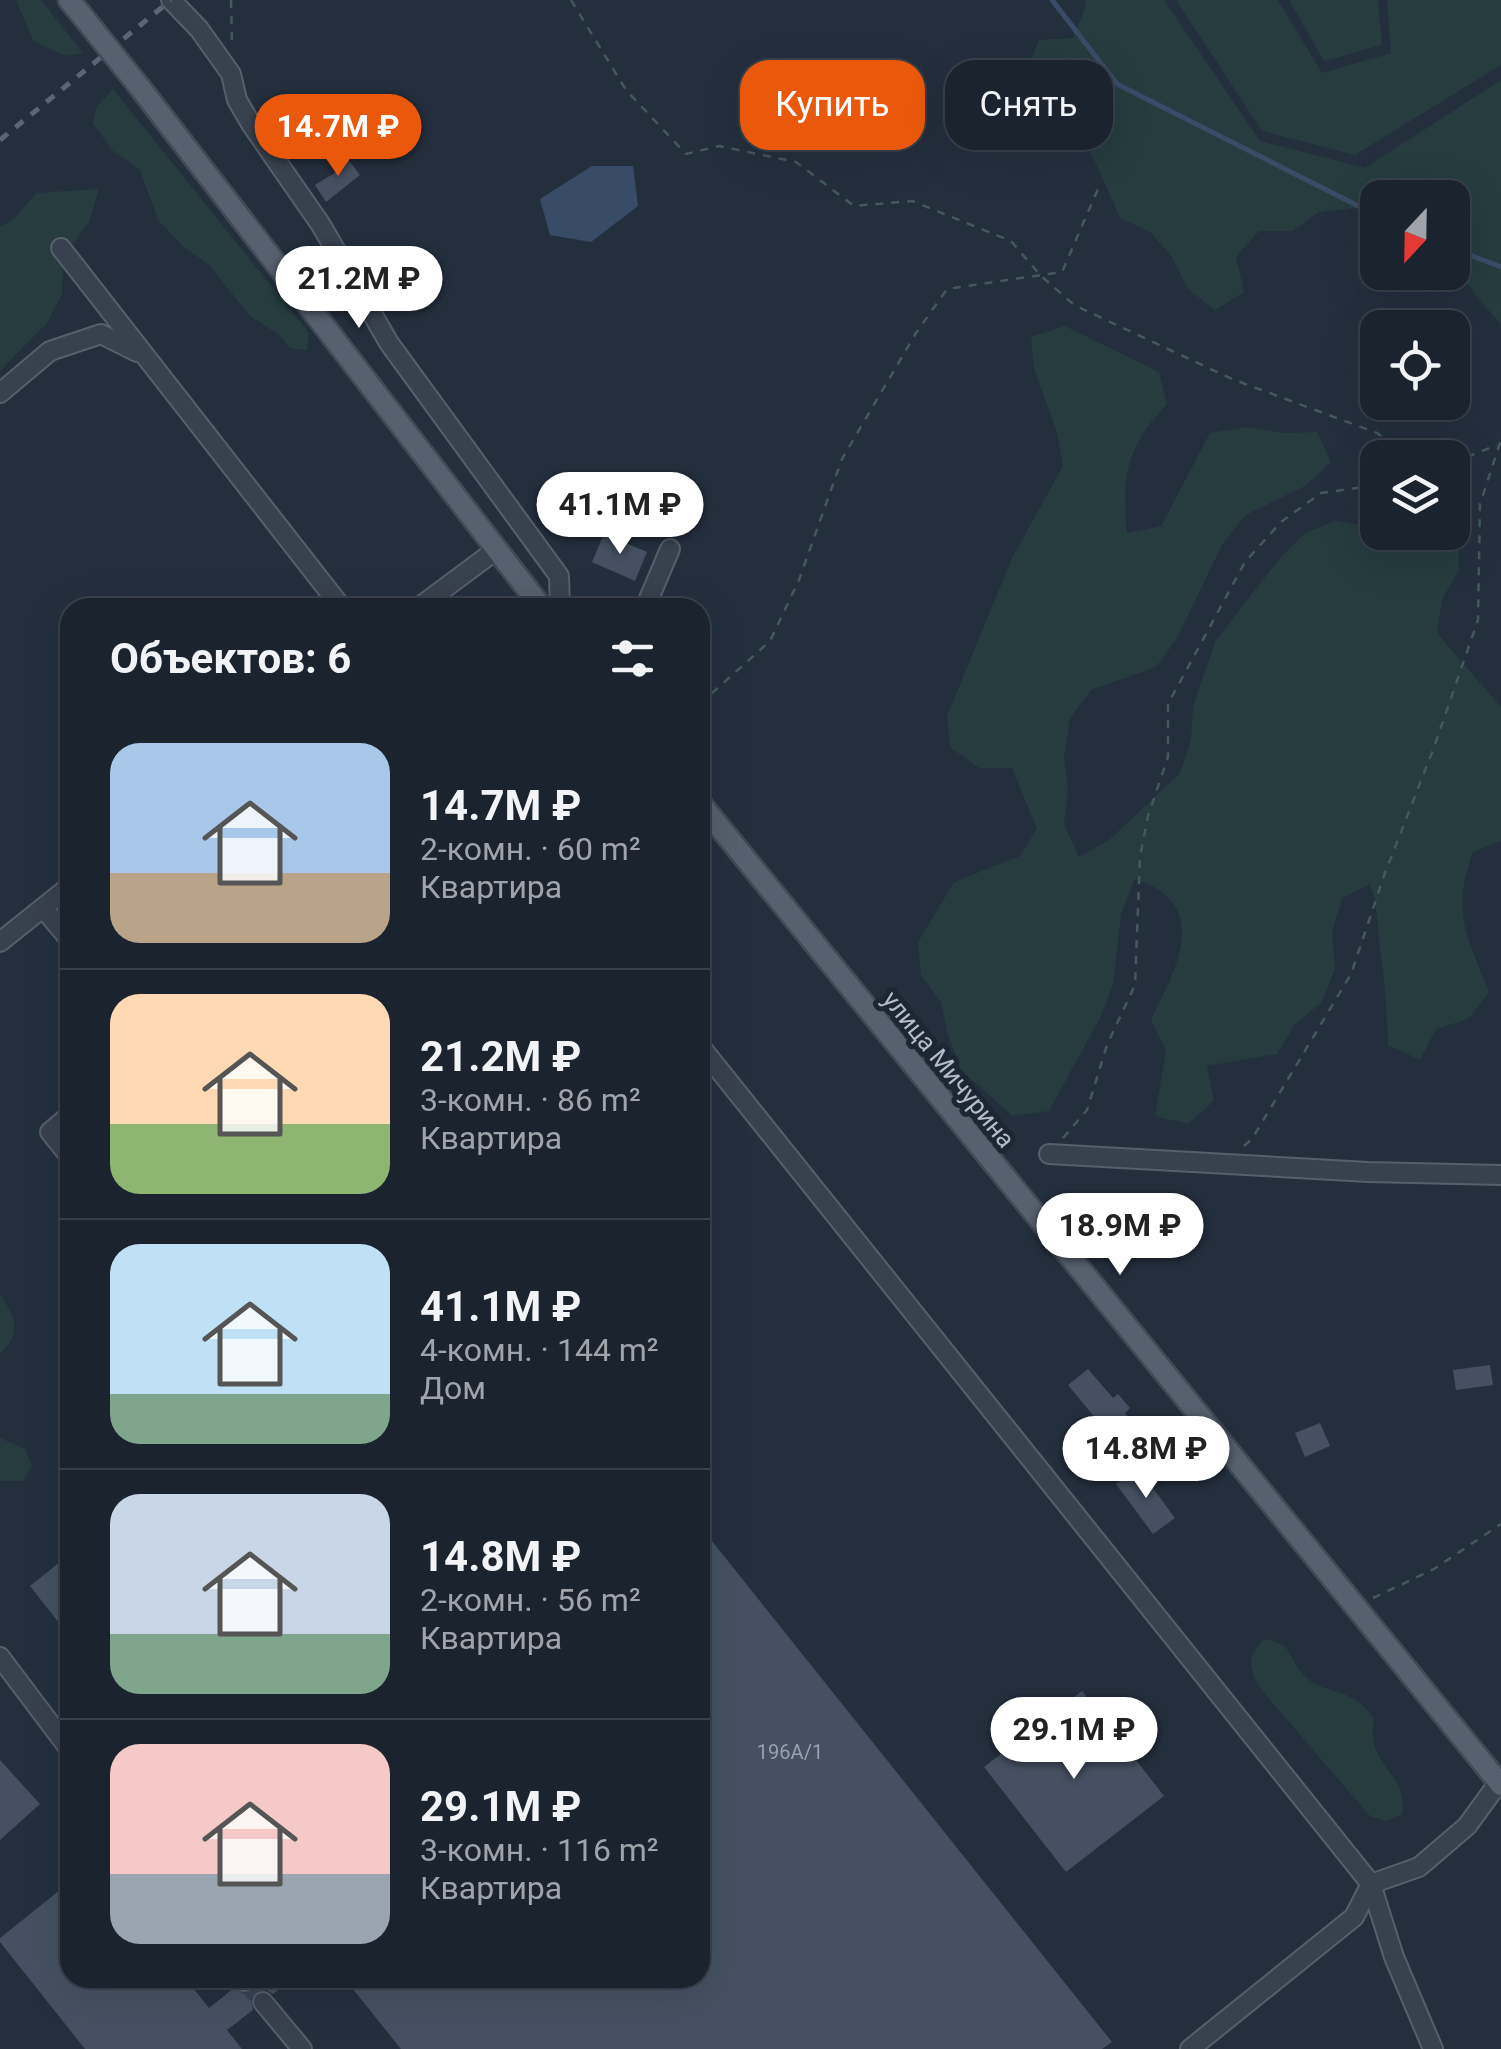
<!DOCTYPE html>
<html lang="ru">
<head>
<meta charset="utf-8">
<style>
	body { margin:0; font-family:Roboto,sans-serif; background:#282f3a; color:#f1f3f6; height:100vh; display:flex; flex-direction:column; font-size:38px; white-space:nowrap }
	* { box-sizing:border-box; margin:0 }
	p { font-size:32px; color:#a0a4aa }
	.icon { flex:none; width:55px; height:55px; fill:none; stroke:currentColor; stroke-width:2; stroke-linecap:round; stroke-linejoin:round }
	.map { position:relative; flex:1; overflow:hidden }
	.panel { position:absolute; left:60px; top:598px; width:650px; height:1390px; display:flex; flex-direction:column; background:#1b232e; border-radius:30px; box-shadow:0 10px 40px #0002,0 0 0 2px #39404a }
	.panel>* { flex:none }
	.banner { position:absolute; left:740px; top:60px; width:610px; height:90px; display:flex; gap:20px }
	.needle { width:65px; rotate:202deg }
	.tools { position:absolute; left:1360px; top:180px; display:grid; gap:20px }
	.tools a { display:grid; place-items:center; width:110px; height:110px; border-radius:20px; background:#1b232e; box-shadow:0 10px 40px #0002,0 0 0 2px #39404a; font-size:50px }
	.price { position:absolute; translate:-50% -85px; padding:0 22px; border-radius:35px; background:#fff; color:#222; font-size:32px; line-height:65px; filter:drop-shadow(0 2px 5px #0008) }
	.price::after { content:''; position:absolute; left:50%; top:60px; width:30px; height:22px; margin-left:-15px; background:inherit; clip-path:polygon(0 0,100% 0,50% 100%) }
	.price.active { background:#ea580c; color:#fff }
	ul { padding:0; list-style:none }
	li { display:flex; align-items:center; gap:30px; height:250px; padding:0 50px }
	li+li { border-top:2px solid #39404a }
	li span { display:grid; place-items:center; flex:none; width:280px; height:200px; border-radius:30px; color:#555 }
	li>.icon { margin-inline-start:auto }
	span .icon { width:120px; height:120px; fill:#fffc; stroke-width:1 }
	li b { font-size:42px }
	h2 { display:flex; justify-content:space-between; align-items:center; height:120px; padding:0 50px; font-size:42px }
	.chip { padding:0 35px; border-radius:30px; background:#1b232e; box-shadow:0 10px 40px #0002,0 0 0 2px #39404a; font-size:35px; line-height:90px }
	.chip.active { background:#ea580c; color:#fff }
	.map>svg:first-child { display:block }
	.green { fill:#263c3f }
	.water { fill:#394c67 }
	.lines { fill:none; stroke-linecap:round; stroke-linejoin:round }
	.stream { stroke:#394c67; stroke-width:5 }
	.building { fill:#455162 }
	.minor-tunnel { stroke:#3a4453; stroke-width:18; stroke-dasharray:18 9; stroke-linecap:butt }
	.minor-casing { stroke:#565f6c; stroke-width:22 }
	.major-casing { stroke:#414a57; stroke-width:25 }
	.path { stroke:#44595c; stroke-width:2.5; stroke-dasharray:8 8; stroke-linecap:butt }
	.minor { stroke:#38414e; stroke-width:18 }
	.major { stroke:#56606e; stroke-width:20 }
	.rail { stroke:#5a6575; stroke-width:5; stroke-dasharray:10 10; stroke-linecap:butt }
	.major-bridge-casing { stroke:#414a57; stroke-width:25; stroke-linecap:butt }
	.major-bridge { stroke:#56606e; stroke-width:20 }
	.labels { text-anchor:middle; stroke-width:10; stroke-linejoin:round; paint-order:stroke }
	.number-label { font-size:20px; fill:#98a1af }
	.street-label { font-size:25px; fill:#b4bcc9; stroke:#1d2633 }
</style>
</head>
<body>
<div class="map">
<svg width="1501" height="2049" viewBox="0 0 1501 2049">
	<rect width="100%" height="100%" fill="#242f3e"/>
	<path class="green" d="M16 0H41L83 53 66 56 33 41Z
		M1085 0H1164L1260 141 1365 168 1501 80V324L1475 295 1453 261 1452 198H1378L1377 206 1319 212 1292 231H1259L1236 257 1244 292 1215 310 1188 289 1172 257 1150 232 1120 218C1095 161 1077 112 1026 72L1039 40 1073 38 1086 5Z
		M1176 0H1278L1322 73 1391 53 1387 0H1501V65L1355 155 1262 131Z
		M1289 0H1378L1382 45 1324 61Z
		M113 89 309 333 307 350 290 348 279 335 250 316 209 265 183 246 158 220 140 170 113 151 93 124 96 108Z
		M99 189 89 222 63 258 62 294 47 323 0 371V227L14 219 36 193Z
		M1065 326 1159 372 1167 404C1126 448 1122 474 1127 533L1161 526 1210 433 1247 427 1282 433 1317 432 1331 462 1305 486 1246 515 1223 543 1176 640 1156 667 1091 690 1070 718 1064 756 1068 790 1064 824 1079 857 1109 840 1180 773 1191 740 1193 706 1216 640 1280 558 1304 534 1334 521 1377 527 1378 532H1453L1458 536 1459 569 1442 600 1437 633 1501 707V841L1473 852C1451 913 1467 935 1489 992L1468 1019 1436 1029 1420 1060 1388 1045C1387 1012 1385 981 1380 948 1377 926 1378 905 1370 884L1342 898 1332 932 1335 969 1321 1003 1295 1024 1277 1054 1207 1066 1214 1101 1188 1124 1155 1116 1166 1050 1151 1020C1167 984 1204 927 1164 894 1157 887 1144 883 1135 879L1121 914 1113 985 1100 1018 1049 1111 1013 1116 961 1070 948 1035 941 1002 921 975 918 942 954 882 1020 856 1037 829 1012 768H979L950 747 947 716 1012 558 1063 466 1057 433 1034 368 1031 337Z
		M0 1294C16 1318 22 1333 0 1354Z
		M0 1438 25 1449 32 1466 23 1481H0Z
		M1264 1639C1294 1644 1286 1654 1302 1673 1323 1698 1351 1683 1374 1719 1365 1769 1409 1771 1402 1814L1386 1821 1370 1816 1260 1688C1248 1667 1247 1657 1264 1639Z"/>
	<path class="water" d="M592 166H633L638 206 591 242 550 235 540 199Z"/>
	<g class="lines">
		<path class="stream" d="M1052 0 1117 84 1378 216
			M1452 248 1501 267"/>
	</g>
	<path class="building" d="M345 155 360 175 326 202 315 185 336 172 332 166Z
		M604 534 647 552 635 581 592 562Z
		M1490 1365 1493 1385 1456 1390 1453 1370Z
		M1088 1369 1113 1398 1118 1394 1130 1408 1125 1413 1131 1420 1111 1437 1068 1385Z
		M1320 1423 1330 1446 1305 1457 1295 1433Z
		M1138 1468 1175 1518 1153 1534 1116 1484Z
		M700 1526 1112 2042 1102 2049H401L344 1978H700Z
		M70 1554V1637L30 1586Z
		M1082 1691 1164 1796 1066 1872 984 1767Z
		M0 1760 40 1804 0 1840Z
		M70 1882V1978H185L209 2008 234 1988 242 1993 252 1990 256 1978H294L273 1994 266 1990 256 1992 251 1999 253 2010 227 2030 242 2049H85L0 1942V1938Z"/>
	<g class="lines">
		<path class="minor-tunnel" d="M244 1981 263 2002"/>
		<defs>
			<path id="minor" d="M171 0 199 29 231 74 237 100 251 124 321 225 389 343 559 576 560 608
				M61 248 342 608
				M0 393 50 351 101 334 137 352
				M418 608 496 550
				M645 608 670 549
				M43 908 70 940
				M0 942 70 886
				M700 1046 1371 1884 1394 1957 1433 2049
				M70 1115 50 1132 70 1157
				M1049 1154 1368 1172 1501 1175
				M0 1657 70 1750
				M241 1978 244 1981
				M263 2002 302 2049
				M1190 2049 1354 1917 1371 1884 1419 1867 1467 1826 1499 1782"/>
			<path id="major" d="M69 0 80 13
				M138 85 542 608
				M700 803 1501 1785"/>
		</defs>
		<use href="#minor" class="minor-casing"/>
		<use href="#major" class="major-casing"/>
		<path class="path" d="M231 0 232 43
			M571 0 626 90 686 154 719 146 796 162 854 206 912 201 1011 241 1040 275 1074 305 1232 379 1377 433 1411 458
			M1452 463 1497 445
			M700 704 770 641 799 580 842 459 916 333 947 289 1062 272 1098 189
			M1063 1138 1087 1110 1107 1045 1135 985 1140 857 1148 816 1168 757V704L1245 562 1281 522 1321 493 1378 485
			M1244 1146 1252 1139 1351 974 1385 873 1433 750 1478 620 1480 504 1501 440
			M1373 1598 1434 1569 1501 1524"/>
		<use href="#minor" class="minor"/>
		<use href="#major" class="major"/>
		<path class="rail" d="M0 140 171 0"/>
		<defs>
			<path id="major-bridge" d="M80 13 138 85"/>
		</defs>
		<use href="#major-bridge" class="major-bridge-casing"/>
		<use href="#major-bridge" class="major-bridge"/>
	</g>
	<g class="labels">
		<g class="number-label">
			<text x="790" y="1759">196А/1</text>
		</g>
		<g class="street-label">
			<text transform="translate(949 1069) rotate(51)" y="9">улица Мичурина</text>
		</g>
	</g>
</svg>
<div class="tools">
<a><svg class="needle" viewBox="-14 -14 28 28"><path d="M0-13l5 13h-10z" fill="#e53935"/><path d="M0 13l5-13h-10z" fill="#a0a4aa"/></svg></a>
<a><svg class="icon" aria-label="locate" viewBox="0 0 24 24"><circle cx="12" cy="12" r="6"/><path d="M12 2v4M12 18v4M2 12h4M18 12h4"/></svg></a>
<a><svg class="icon" aria-label="layers" viewBox="0 0 24 24"><path d="M12 4l9 5-9 5-9-5zM3 14l9 5 9-5"/></svg></a>
</div>
<b class="price active" style="left:338px;top:179px">14.7M ₽</b>
<b class="price" style="left:359px;top:331px">21.2M ₽</b>
<b class="price" style="left:620px;top:557px">41.1M ₽</b>
<b class="price" style="left:1120px;top:1278px">18.9M ₽</b>
<b class="price" style="left:1146px;top:1501px">14.8M ₽</b>
<b class="price" style="left:1074px;top:1782px">29.1M ₽</b>
<div class="banner">
<a class="chip active">Купить</a>
<a class="chip">Снять</a>
</div>
<section class="panel">
<h2>Объектов: 6<svg class="icon" aria-label="filters" viewBox="0 0 24 24"><path d="M4 7h16M4 17h16"/><circle cx="9" cy="7" r="2"/><circle cx="15" cy="17" r="2"/></svg></h2>
<ul>
<li><span style="background:linear-gradient(#a9c7e8 65%,#b9a48a 0)"><svg class="icon" aria-label="home" viewBox="0 0 24 24"><path d="M3 11l9-7 9 7M6 9v11h12V9"/></svg></span><div><b>14.7M ₽</b><p>2-комн. · 60 m²</p><p>Квартира</p></div></li>
<li><span style="background:linear-gradient(#ffd9b3 65%,#8fb573 0)"><svg class="icon" aria-label="home" viewBox="0 0 24 24"><path d="M3 11l9-7 9 7M6 9v11h12V9"/></svg></span><div><b>21.2M ₽</b><p>3-комн. · 86 m²</p><p>Квартира</p></div></li>
<li><span style="background:linear-gradient(#bfe0f5 75%,#7fa58c 0)"><svg class="icon" aria-label="home" viewBox="0 0 24 24"><path d="M3 11l9-7 9 7M6 9v11h12V9"/></svg></span><div><b>41.1M ₽</b><p>4-комн. · 144 m²</p><p>Дом</p></div></li>
<li><span style="background:linear-gradient(#c9d6e8 70%,#7fa58c 0)"><svg class="icon" aria-label="home" viewBox="0 0 24 24"><path d="M3 11l9-7 9 7M6 9v11h12V9"/></svg></span><div><b>14.8M ₽</b><p>2-комн. · 56 m²</p><p>Квартира</p></div></li>
<li><span style="background:linear-gradient(#f6c9c9 65%,#9aa5b1 0)"><svg class="icon" aria-label="home" viewBox="0 0 24 24"><path d="M3 11l9-7 9 7M6 9v11h12V9"/></svg></span><div><b>29.1M ₽</b><p>3-комн. · 116 m²</p><p>Квартира</p></div></li>
</ul>
</section>
</div>
</body>
</html>
